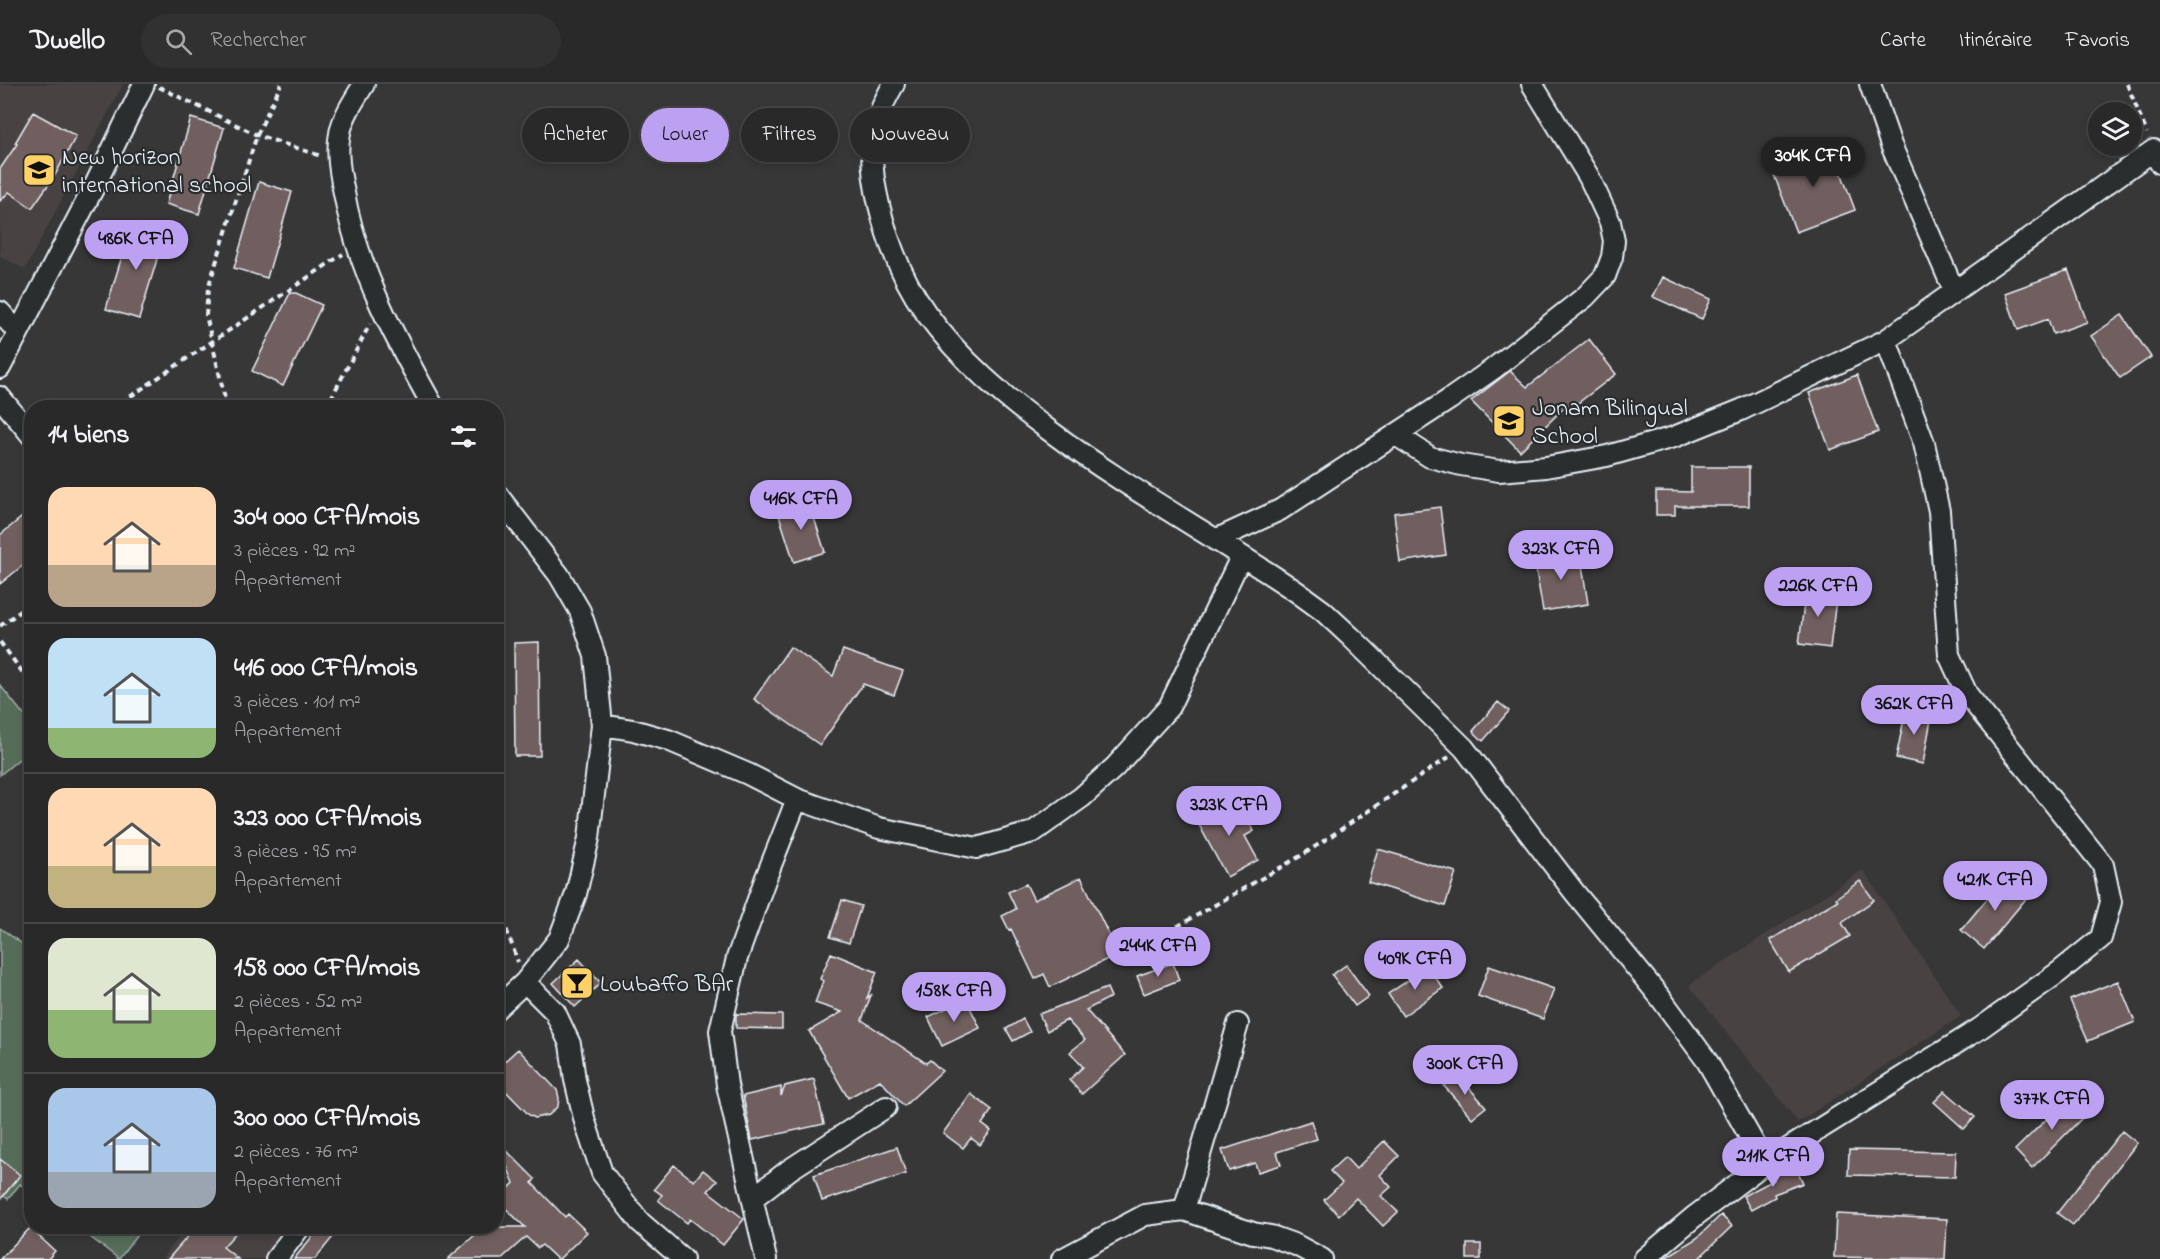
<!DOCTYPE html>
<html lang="fr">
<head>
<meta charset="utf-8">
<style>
	body { margin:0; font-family:"Indie Flower",sans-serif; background:#323132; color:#f1f3f6; height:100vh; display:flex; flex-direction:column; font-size:22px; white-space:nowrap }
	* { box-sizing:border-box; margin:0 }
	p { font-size:20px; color:#a5a6a8 }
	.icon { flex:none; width:33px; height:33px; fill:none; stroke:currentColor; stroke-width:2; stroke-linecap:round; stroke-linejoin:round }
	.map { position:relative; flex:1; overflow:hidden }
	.details { position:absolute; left:24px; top:316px; width:480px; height:834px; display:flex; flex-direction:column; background:#2a292a; border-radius:24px; box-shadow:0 3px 9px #0003,0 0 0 2px #464547 }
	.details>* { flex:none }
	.banner { position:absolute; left:522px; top:24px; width:570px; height:54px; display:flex; gap:12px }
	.buttons { position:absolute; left:2088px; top:18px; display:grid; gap:12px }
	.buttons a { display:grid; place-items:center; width:54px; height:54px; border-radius:50%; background:#2a292a; box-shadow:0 3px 9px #0003,0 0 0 2px #464547; font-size:30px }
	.price { position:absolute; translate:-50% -51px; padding:0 14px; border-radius:21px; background:#bca0f2; color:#111; font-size:20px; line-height:39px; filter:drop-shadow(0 2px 3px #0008) }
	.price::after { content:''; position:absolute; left:50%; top:36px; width:18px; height:14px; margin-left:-9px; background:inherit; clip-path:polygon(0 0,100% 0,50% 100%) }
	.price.active { background:#222; color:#fff }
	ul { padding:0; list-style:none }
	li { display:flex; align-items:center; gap:18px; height:150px; padding:0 24px }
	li+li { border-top:2px solid #464547 }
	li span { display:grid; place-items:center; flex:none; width:168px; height:120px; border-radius:18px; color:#555 }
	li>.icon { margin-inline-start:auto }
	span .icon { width:72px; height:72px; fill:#fffc; stroke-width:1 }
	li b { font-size:26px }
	h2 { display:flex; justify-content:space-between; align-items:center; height:72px; padding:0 24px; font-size:26px }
	.pill { padding:0 21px; border-radius:27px; background:#2a292a; box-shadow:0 3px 9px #0003,0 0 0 2px #464547; font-size:21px; line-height:54px }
	.pill.active { background:#bca0f2; color:#111 }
	header { display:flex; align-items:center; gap:36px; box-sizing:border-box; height:84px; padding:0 30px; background:#2a292a; border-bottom:2px solid #464547 }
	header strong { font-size:28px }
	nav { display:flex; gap:33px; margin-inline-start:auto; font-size:21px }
	.search { width:420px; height:54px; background:#323132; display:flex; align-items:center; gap:15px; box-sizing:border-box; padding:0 21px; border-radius:33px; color:#a5a6a8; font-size:22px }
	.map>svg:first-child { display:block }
	.built { fill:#494343 }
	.green { fill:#546c59; stroke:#9eaea8; stroke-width:1.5 }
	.building { fill:#715e5e; stroke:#e8f1f8; stroke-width:1.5 }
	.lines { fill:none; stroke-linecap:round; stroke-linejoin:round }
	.minor-casing { stroke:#e8f1f8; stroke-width:24 }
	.path { stroke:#e8f1f8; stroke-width:4; stroke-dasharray:6 4.5; stroke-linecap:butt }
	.minor { stroke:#2a2d2e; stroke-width:20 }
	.labels { text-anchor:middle; stroke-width:4.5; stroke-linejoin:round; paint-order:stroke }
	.poi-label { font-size:24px; fill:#e8f1f8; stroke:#2a2d2e; text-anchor:start }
</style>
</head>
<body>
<header>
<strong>Dwello</strong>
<div class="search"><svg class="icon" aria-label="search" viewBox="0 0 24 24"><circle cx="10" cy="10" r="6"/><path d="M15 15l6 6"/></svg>Rechercher</div>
<nav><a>Carte</a><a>Itinéraire</a><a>Favoris</a></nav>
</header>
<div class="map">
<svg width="2160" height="1175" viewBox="0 0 2160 1175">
	<rect width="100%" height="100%" fill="#383738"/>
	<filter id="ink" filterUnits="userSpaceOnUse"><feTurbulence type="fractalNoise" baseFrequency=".0167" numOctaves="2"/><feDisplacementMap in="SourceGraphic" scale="12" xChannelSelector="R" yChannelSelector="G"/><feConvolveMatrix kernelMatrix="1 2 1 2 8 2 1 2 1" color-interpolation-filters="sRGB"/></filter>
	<g filter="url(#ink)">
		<path class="built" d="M0 0H123L25 185 0 172Z
			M1863 786 1961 932 1798 1038 1689 901Z
			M187 1143H288L263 1175H162Z"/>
		<path class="green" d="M0 601 31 640V665L0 691Z
			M0 844 32 867 31 1109 20 1100 8 1115 0 1109Z
			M77 1143H143L119 1175Z"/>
		<path class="building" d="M33 28 76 52 55 91 32 124 9 108 0 117V85L17 60 15 59Z
			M191 34 224 44 199 130 166 120Z
			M1831 61 1855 126 1796 148 1771 83Z
			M259 98 292 108 267 194 234 184Z
			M132 139 165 149 139 235 106 225Z
			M2068 186 2087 238 2053 250 2048 235 2018 246 2005 209Z
			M1663 193 1711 215 1702 235 1653 213Z
			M290 209H296L322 221 283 302 252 287Z
			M2122 231 2151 273 2120 294 2091 252Z
			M1589 255 1616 290 1570 325 1567 321 1520 367 1471 317 1510 287 1527 303Z
			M1857 291 1878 348 1830 366 1809 309Z
			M1691 383H1749V422H1675V431H1656V407L1691 408Z
			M808 415 825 468 794 478 777 425Z
			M1440 423 1446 471 1400 478 1394 429Z
			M32 425V474L0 500V451Z
			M1580 468 1588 520 1543 527 1534 475Z
			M1806 504 1837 507 1830 564 1799 560Z
			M539 558 540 672H515L514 559Z
			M790 563 833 592 843 566 903 587 894 611 863 600 820 661 754 615Z
			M1498 618 1509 627 1483 657 1473 647Z
			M1906 625 1932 630 1923 680 1896 674Z
			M1236 715 1254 747 1245 752 1258 776 1227 793 1197 737Z
			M1378 765 1456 788 1445 822 1368 798Z
			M2006 792 2029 811 1984 865 1961 846Z
			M1081 793 1118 870 1050 903 1044 890 1035 895 1011 845 1009 846 1002 832 1016 825 1008 808 1026 800 1034 816Z
			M1860 797 1874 816 1842 839 1850 852 1789 888 1770 856 1838 816 1836 814Z
			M842 816 861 822 849 859 830 853Z
			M831 869 877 888 867 914 871 911 862 936 926 979 930 976 942 987 904 1022 880 996 848 1014 809 947 842 928 815 919 823 897 820 895Z
			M579 875 601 899 575 923 553 899Z
			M1173 879 1179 896 1144 910 1137 892Z
			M1346 881 1369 912 1355 922 1332 891Z
			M1489 882 1554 905 1543 935 1478 912Z
			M1428 883 1443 904 1403 932 1388 910Z
			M2118 897 2135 938 2088 957 2070 916Z
			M1107 904 1111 913 1086 926 1125 971 1082 1010 1069 996 1083 983 1070 968 1085 956 1067 936 1047 947 1039 930Z
			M966 915 980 944 942 962 928 933Z
			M736 930 782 931V945L736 944Z
			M1023 935 1030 948 1013 957 1006 945Z
			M518 965 557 1006 559 1014 558 1022 549 1031 535 1034 529 1031 496 997V985Z
			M1457 990 1486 1023 1472 1034 1444 1002Z
			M814 995 824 1040 752 1056 743 1012 781 1003V1012L785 1002Z
			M1945 1007 1975 1033 1964 1045 1934 1018Z
			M971 1010 992 1026 982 1040 991 1047 980 1061 971 1054 963 1064 943 1049Z
			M2072 1010 2089 1027 2032 1084 2015 1066Z
			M1311 1037 1317 1055 1277 1068 1281 1081 1258 1088 1255 1079 1229 1087 1222 1066Z
			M2122 1047 2137 1059 2073 1141 2057 1129Z
			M496 1056 535 1095 532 1099 565 1133 568 1130 587 1148 559 1175H557L542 1161 538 1164 526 1153 501 1175H448L484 1143H525L497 1116 514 1099Z
			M1384 1057 1399 1072 1380 1091 1391 1103 1381 1112 1398 1128 1383 1142 1356 1114 1339 1131 1324 1116 1342 1099 1330 1087 1345 1073 1356 1085Z
			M897 1063 906 1090 822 1117 814 1091Z
			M1849 1066 1956 1068 1955 1093 1848 1091Z
			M0 1075 20 1091 0 1116Z
			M674 1081 694 1097 703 1086 717 1097 708 1107 744 1135 723 1161 690 1135 687 1139 658 1116 662 1111 654 1105Z
			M1796 1083 1803 1099 1774 1110 1775 1113 1751 1126 1743 1112 1774 1096 1772 1092Z
			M1836 1130 1947 1135 1945 1175 1834 1173Z
			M1721 1131 1732 1142 1698 1175H1663L1697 1154Z
			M196 1143H241L223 1163 238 1175H168Z
			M320 1143H341L315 1175H294Z
			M30 1144 55 1167 48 1175H0Z
			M1467 1160H1481V1175H1467Z"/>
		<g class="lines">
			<defs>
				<path id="minor" d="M364 0C355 15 343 32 340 49 336 69 340 89 344 109 358 187 396 256 434 324
					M894 0C868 43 868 74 879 121 888 159 904 198 926 229 960 276 1004 313 1050 347 1129 406 1216 453 1297 508L1323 527 1351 553 1464 664 1575 809 1660 913 1707 977 1765 1079 1695 1132 1644 1175
					M1870 0 1891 61 1954 207
					M0 228 18 248
					M0 284 95 101 144 0
					M0 313 32 352
					M1396 351 1430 373 1461 381 1499 387 1546 383 1607 372 1674 353 1741 326 1886 256 2154 66 2160 79
					M496 409 559 491 580 527 595 572 602 641 589 754 576 810 559 855 525 898 496 925
					M1215 456 1280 426 1450 315 1493 285 1585 213 1605 192 1612 173 1614 157 1610 138 1589 93 1532 0
					M602 641 633 646 668 656 748 690 797 715 879 744 977 764 1033 748 1082 713 1115 683 1169 623 1241 473
					M525 898 555 928 570 960 575 996 585 1038 602 1089 640 1138 683 1175
					M1765 1079 1979 945 2059 888 2101 854 2111 818 2103 781 1967 610 1949 571 1939 427 1924 359 1886 256
					M753 1114 789 1086 886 1023
					M1184 1126 1238 940
					M276 1175 300 1143
					M766 1175 727 1001 720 947 737 874 765 796 797 715
					M1062 1175 1145 1131 1184 1126 1253 1149 1271 1152 1296 1161 1322 1175"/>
			</defs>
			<use href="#minor" class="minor-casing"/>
			<path class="path" d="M2127 0 2147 49
				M159 3 257 51 321 72
				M113 324 343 170
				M227 324 206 231 208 204 257 51 281 0
				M306 324 328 318
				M326 324 370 240
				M0 542 32 519
				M0 558 32 601
				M496 816 518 878
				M1159 853 1304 770 1449 673"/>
			<use href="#minor" class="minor"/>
		</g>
	</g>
	<defs>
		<symbol id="school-square" viewBox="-11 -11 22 22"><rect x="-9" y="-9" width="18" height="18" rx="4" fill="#ffd166" stroke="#2a2d2e"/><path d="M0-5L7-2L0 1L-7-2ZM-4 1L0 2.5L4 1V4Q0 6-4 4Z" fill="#111"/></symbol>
		<symbol id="bar-square" viewBox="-11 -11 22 22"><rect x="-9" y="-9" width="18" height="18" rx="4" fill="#ffd166" stroke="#2a2d2e"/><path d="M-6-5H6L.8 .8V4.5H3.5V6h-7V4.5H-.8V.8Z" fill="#111"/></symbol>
	</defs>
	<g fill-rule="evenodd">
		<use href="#school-square" x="20" y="67" width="38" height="38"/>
		<use href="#school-square" x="1490" y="318" width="38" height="38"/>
		<use href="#bar-square" x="558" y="880" width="38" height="38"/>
	</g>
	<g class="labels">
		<g class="poi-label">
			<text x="62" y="80">New horizon<tspan x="62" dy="28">international school</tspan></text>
			<text x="1532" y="331">Jonam Bilingual<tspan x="1532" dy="28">School</tspan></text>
			<text x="600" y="907">Loubaffo BAr</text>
		</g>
	</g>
</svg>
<div class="buttons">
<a><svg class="icon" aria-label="layers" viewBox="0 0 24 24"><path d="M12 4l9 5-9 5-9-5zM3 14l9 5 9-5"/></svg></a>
</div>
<b class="price active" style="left:1813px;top:104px">304K CFA</b>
<b class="price" style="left:136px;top:187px">486K CFA</b>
<b class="price" style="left:801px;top:447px">416K CFA</b>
<b class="price" style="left:1561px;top:497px">323K CFA</b>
<b class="price" style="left:1818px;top:534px">226K CFA</b>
<b class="price" style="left:1914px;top:652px">362K CFA</b>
<b class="price" style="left:1229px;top:753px">323K CFA</b>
<b class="price" style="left:1995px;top:828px">421K CFA</b>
<b class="price" style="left:1158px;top:894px">244K CFA</b>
<b class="price" style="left:1415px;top:907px">409K CFA</b>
<b class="price" style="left:954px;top:939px">158K CFA</b>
<b class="price" style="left:1465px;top:1012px">300K CFA</b>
<b class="price" style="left:2052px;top:1047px">377K CFA</b>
<b class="price" style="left:1773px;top:1104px">211K CFA</b>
<div class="banner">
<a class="pill">Acheter</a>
<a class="pill active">Louer</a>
<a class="pill">Filtres</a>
<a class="pill">Nouveau</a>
</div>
<section class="details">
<h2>14 biens<svg class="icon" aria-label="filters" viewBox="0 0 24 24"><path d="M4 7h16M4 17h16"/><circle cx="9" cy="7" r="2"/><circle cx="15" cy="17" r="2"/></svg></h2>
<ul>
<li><span style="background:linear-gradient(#ffd9b3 65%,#b9a48a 0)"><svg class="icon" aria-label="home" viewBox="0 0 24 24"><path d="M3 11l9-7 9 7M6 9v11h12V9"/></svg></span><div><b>304 000 CFA/mois</b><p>3 pièces · 92 m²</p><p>Appartement</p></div></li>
<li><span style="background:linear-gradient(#bfe0f5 75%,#8fb573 0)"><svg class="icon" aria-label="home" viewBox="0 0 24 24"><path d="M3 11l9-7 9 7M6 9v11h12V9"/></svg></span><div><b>416 000 CFA/mois</b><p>3 pièces · 101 m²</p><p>Appartement</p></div></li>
<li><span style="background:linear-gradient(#ffd9b3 65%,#c2b280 0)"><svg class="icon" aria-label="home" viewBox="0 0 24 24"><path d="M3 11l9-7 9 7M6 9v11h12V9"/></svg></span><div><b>323 000 CFA/mois</b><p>3 pièces · 95 m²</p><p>Appartement</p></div></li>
<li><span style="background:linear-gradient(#dfe7d0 60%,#8fb573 0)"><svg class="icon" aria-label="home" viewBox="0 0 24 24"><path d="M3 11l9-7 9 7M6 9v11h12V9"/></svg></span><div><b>158 000 CFA/mois</b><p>2 pièces · 52 m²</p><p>Appartement</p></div></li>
<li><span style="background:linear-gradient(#a9c7e8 70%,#9aa5b1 0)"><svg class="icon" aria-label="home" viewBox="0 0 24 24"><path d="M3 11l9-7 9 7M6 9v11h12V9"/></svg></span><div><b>300 000 CFA/mois</b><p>2 pièces · 76 m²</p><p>Appartement</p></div></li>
</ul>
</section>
</div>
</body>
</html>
